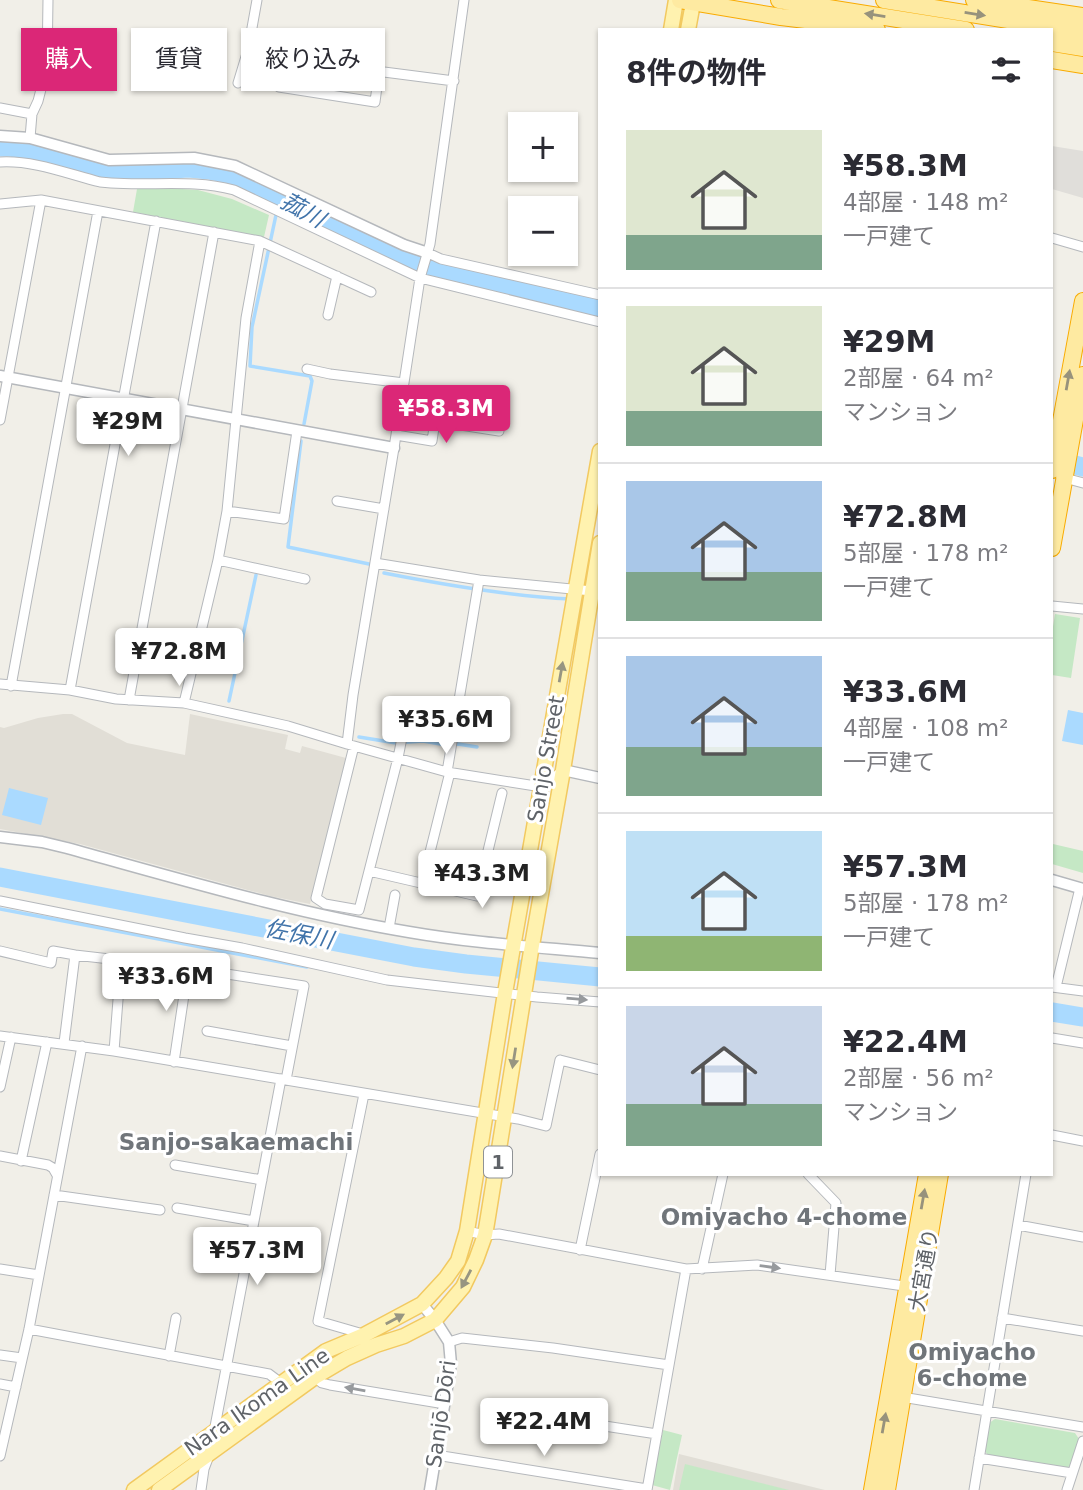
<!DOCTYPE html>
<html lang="ja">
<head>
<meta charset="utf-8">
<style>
	body { margin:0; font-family:"DejaVu Sans","Noto Sans JP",sans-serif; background:#f2f2f3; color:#2b2b33; height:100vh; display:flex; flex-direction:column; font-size:26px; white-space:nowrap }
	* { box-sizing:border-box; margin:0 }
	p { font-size:23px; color:#7c7c81 }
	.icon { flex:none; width:38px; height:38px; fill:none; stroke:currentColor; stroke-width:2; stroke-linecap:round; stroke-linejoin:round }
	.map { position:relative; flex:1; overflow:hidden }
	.details { position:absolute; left:598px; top:28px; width:455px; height:1148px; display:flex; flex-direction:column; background:#fff; border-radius:0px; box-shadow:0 2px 5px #0004 }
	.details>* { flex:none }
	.banner { position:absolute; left:21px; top:28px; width:472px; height:63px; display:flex; gap:14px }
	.fabs { position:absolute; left:508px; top:112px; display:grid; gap:14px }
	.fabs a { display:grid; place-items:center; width:70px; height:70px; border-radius:0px; background:#fff; box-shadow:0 2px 5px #0004; font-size:35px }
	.price { position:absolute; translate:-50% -60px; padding:0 16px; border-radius:7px; background:#fff; color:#222; font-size:23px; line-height:46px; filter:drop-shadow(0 2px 4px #0008) }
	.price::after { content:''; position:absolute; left:50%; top:42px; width:21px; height:16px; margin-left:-10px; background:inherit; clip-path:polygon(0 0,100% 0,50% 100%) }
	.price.selected { background:#db2777; color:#fff }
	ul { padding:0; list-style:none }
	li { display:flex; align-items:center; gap:21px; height:175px; padding:0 28px }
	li+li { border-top:2px solid #e1e1e2 }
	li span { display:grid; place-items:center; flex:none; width:196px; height:140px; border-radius:0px; color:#555 }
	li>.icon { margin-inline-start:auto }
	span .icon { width:84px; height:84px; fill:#fffc; stroke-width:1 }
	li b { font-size:30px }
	h2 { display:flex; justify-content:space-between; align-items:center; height:84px; padding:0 28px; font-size:30px }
	.pill { padding:0 24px; border-radius:0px; background:#fff; box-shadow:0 2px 5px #0004; font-size:24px; line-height:63px }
	.pill.selected { background:#db2777; color:#fff }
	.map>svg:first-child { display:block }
	.industrial { fill:#e0deda }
	.education { fill:#e1ded6 }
	.green { fill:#c5e8c5 }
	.water { fill:#aadaff }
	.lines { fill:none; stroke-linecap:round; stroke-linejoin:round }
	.stream { stroke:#aadaff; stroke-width:3.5 }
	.river { stroke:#aadaff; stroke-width:19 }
	.minor-casing { stroke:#b5b8bc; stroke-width:11 }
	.tertiary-casing { stroke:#b5b8bc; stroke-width:13 }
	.primary-casing { stroke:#f2c960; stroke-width:17 }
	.trunk-casing { stroke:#f9ab00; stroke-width:18 }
	.minor { stroke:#fff; stroke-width:9 }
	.tertiary { stroke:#fff; stroke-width:10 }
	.primary { stroke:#fff2af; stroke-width:14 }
	.trunk { stroke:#feeaa1; stroke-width:16 }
	.oneway { fill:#97927c }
	.oneway2 { fill:#979581 }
	.oneway3 { fill:#979a9d }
	.labels { text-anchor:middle; stroke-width:6; stroke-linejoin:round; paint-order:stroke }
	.shield { fill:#fff; stroke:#8f9295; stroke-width:2 }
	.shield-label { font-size:19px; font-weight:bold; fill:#5f6368 }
	.street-label { font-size:21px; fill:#5f6368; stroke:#fff }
	.water-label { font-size:23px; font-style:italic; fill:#4174aa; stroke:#fff }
	.neighbourhood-label { font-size:23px; font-weight:bold; fill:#70757a; stroke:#fff }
</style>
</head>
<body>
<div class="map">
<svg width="1083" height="1490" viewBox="0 0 1083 1490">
	<rect width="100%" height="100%" fill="#f1efe8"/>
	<path class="industrial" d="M1052 146 1083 151V198L1052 189Z"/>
	<path class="education" d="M63 714H72L127 743 185 755 190 714 288 735 285 749 300 753 302 746 346 758 310 904 270 896 80 844 0 829V727L4 728 38 718Z
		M679 1454 825 1490H673Z"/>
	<path class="green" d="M167 188 198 190 232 199 269 215 264 237 133 212 137 189Z
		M1055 614 1080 618 1071 678 1052 675V633Z
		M1052 843 1053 844 1083 851V873L1052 864Z
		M995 1419 1075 1433 1079 1439 1070 1466 1064 1469 989 1457 985 1451 989 1423Z
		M663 1430 682 1435 670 1490 652 1485Z
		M685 1464 789 1490H679Z"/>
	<path class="water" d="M1068 710 1083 713V745L1062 741Z
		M9 788 48 798 41 825 2 815Z"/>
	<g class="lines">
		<path class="stream" d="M279 201 252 327 250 366 310 376 312 381 304 424
			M301 441 288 547 369 564
			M384 573C445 585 508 596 570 599
			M229 701 256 575
			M359 737 396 743 423 741 446 745 458 744 477 747
			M0 909 307 967"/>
		<path class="river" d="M0 147H10L42 152 95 168 121 172 189 168 209 170 233 175 273 193 279 201 292 209 323 220 378 250 430 270 600 309
			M1052 459 1083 467
			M0 877 414 957 466 964 600 977
			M1052 1012 1083 1017"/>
		<defs>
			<path id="minor" d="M248 50 267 54 275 58 454 81
				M238 83 248 50 257 0
				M279 87 375 102 379 71
				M0 108 32 114
				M30 138 32 114 38 101 47 66 48 0
				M0 162C34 160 68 174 100 182L111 183C153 186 193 179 234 190L420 278 600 322
				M0 204 41 200 260 241 371 292
				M1052 238 1083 247
				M428 253 441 259 600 295
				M328 315 337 276
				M307 369 330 374 404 383
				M0 420 41 200
				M396 435 432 441 435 421 499 431
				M1061 477 1083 483
				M337 501 384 509
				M227 511 284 519 297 431
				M218 560 305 579
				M375 563 479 580 592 591
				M1052 606 1083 609
				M0 684 70 690 116 699 184 703 288 726 347 744 447 772 542 787 562 771
				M11 686 98 211
				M70 690 156 221
				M129 700 214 232
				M184 703 218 560 227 511 246 318 260 241
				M347 744 353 695 394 448 420 278 430 244 464 0
				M354 746 316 898 325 904 359 910 398 758 409 702
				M447 772 479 580
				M369 871 477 896 502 793
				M422 884 450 772
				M0 901 185 938 242 948 387 980 537 997 600 1002
				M389 928 395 895
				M0 951 51 963 53 951 75 955
				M1052 987 1083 991
				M1056 987 1080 888
				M207 1031 292 1046
				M0 1036 114 1051 518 1119 546 1126 560 1060 600 1070
				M1052 1038 1083 1043
				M64 1043 75 955 188 968 304 986 286 1080
				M114 1051 119 987
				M174 1062 188 968
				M0 1087 11 1037
				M1052 1135 1083 1141
				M0 1156 48 1165 53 1168 57 1175
				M21 1161 47 1042
				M175 1165 262 1180
				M808 1174 836 1203 830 1275
				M54 1195 160 1210
				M177 1208 254 1221
				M1018 1225 1083 1237
				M467 1231 485 1235 499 1234 686 1269 757 1265 911 1287
				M580 1250 600 1154
				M0 1269 39 1275
				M702 1269 723 1174
				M1002 1318 1083 1331
				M29 1329 269 1374 281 1383
				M363 1334 318 1321 364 1094
				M449 1342 462 1338 553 1348 669 1365
				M0 1355 22 1358
				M169 1356 176 1318
				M315 1377 322 1383 330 1385 445 1404
				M0 1384 16 1387
				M902 1397 1083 1427
				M585 1423 657 1434
				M436 1455 647 1489
				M0 1456 29 1329 82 1046
				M979 1458 1072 1473
				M201 1490 204 1469 210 1453 281 1079
				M647 1490 686 1269
				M974 1490 1026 1174
				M1067 1490 1083 1441"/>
			<path id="tertiary" d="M0 136 30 138 109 160 194 158 235 166 404 245 428 253
				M0 376 394 448
				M563 770 600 778
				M0 837 42 842 67 848C180 879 293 913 409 932 472 943 537 947 600 953
				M1052 880 1083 889
				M422 1304 435 1320 449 1342 451 1364 430 1490"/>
			<path id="primary" d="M671 30 676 0
				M688 30 693 3
				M134 1490 326 1351 364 1335 422 1304 446 1278 458 1261 467 1231 505 993 600 451
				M159 1490 315 1377 347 1358 376 1345 404 1336 435 1320 463 1287 476 1260 485 1235 488 1217 531 951 563 770 600 543"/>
			<path id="trunk" d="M680 0 781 17 847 25 877 30
				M779 0 966 30
				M884 0 1083 32
				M974 0 1083 16
				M1052 43 1083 48
				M1052 60 1083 65
				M1052 470 1083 301
				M1052 548 1083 375
				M872 1490 927 1174
				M887 1490 940 1174"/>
		</defs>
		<use href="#minor" class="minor-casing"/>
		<use href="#tertiary" class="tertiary-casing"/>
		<use href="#primary" class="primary-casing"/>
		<use href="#trunk" class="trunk-casing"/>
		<use href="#minor" class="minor"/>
		<use href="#tertiary" class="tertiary"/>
		<use href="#primary" class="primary"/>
		<use href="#trunk" class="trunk"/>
	</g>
	<defs><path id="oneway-solid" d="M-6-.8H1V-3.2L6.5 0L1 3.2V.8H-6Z" transform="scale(1.75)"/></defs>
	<g class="oneway">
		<use href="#oneway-solid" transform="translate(975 14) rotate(9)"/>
		<use href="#oneway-solid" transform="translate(875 15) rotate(-171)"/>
		<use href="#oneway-solid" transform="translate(1068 380) rotate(-80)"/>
		<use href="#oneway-solid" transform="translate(923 1199) rotate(-80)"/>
		<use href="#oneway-solid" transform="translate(884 1423) rotate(-80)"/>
	</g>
	<g class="oneway2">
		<use href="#oneway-solid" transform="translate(561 672) rotate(-80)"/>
		<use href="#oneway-solid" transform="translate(514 1058) rotate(99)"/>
		<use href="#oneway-solid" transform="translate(466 1279) rotate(118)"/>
		<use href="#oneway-solid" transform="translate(395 1319) rotate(-28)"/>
	</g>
	<g class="oneway3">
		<use href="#oneway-solid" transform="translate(577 999) rotate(5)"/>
		<use href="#oneway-solid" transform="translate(770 1267) rotate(8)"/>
		<use href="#oneway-solid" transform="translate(355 1389) rotate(-170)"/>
	</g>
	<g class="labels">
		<rect class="shield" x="484" y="1146.5" width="28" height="31" rx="5"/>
		<g class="shield-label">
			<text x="498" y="1169">1</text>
		</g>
		<g class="street-label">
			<text transform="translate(546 759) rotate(-80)" y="7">Sanjo Street</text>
			<text transform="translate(924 1270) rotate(-80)" y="7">大宮通り</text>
			<text transform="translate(257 1402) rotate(-35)" y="7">Nara Ikoma Line</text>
			<text transform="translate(441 1414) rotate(-82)" y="7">Sanjō Dōri</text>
		</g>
		<g class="water-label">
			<text transform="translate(303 210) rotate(29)" y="8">菰川</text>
			<text transform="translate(299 934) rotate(11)" y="8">佐保川</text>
		</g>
		<g class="neighbourhood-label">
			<text x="236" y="1150">Sanjo-sakaemachi</text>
			<text x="784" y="1225">Omiyacho 4-chome</text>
			<text x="972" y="1360">Omiyacho<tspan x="972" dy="26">6-chome</tspan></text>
		</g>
	</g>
</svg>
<div class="fabs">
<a>+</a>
<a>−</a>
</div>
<b class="price selected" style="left:446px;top:445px">¥58.3M</b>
<b class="price" style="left:128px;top:458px">¥29M</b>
<b class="price" style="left:179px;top:688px">¥72.8M</b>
<b class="price" style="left:446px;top:756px">¥35.6M</b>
<b class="price" style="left:482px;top:910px">¥43.3M</b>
<b class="price" style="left:166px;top:1013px">¥33.6M</b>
<b class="price" style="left:257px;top:1287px">¥57.3M</b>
<b class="price" style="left:544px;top:1458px">¥22.4M</b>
<div class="banner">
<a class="pill selected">購入</a>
<a class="pill">賃貸</a>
<a class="pill">絞り込み</a>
</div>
<section class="details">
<h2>8件の物件<svg class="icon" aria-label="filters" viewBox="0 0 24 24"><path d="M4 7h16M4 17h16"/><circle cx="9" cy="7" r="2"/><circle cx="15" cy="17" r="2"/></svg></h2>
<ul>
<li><span style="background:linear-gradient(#dfe7d0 75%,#7fa58c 0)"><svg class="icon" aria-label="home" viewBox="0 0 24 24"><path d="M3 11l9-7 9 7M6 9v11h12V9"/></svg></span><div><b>¥58.3M</b><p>4部屋 · 148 m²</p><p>一戸建て</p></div></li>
<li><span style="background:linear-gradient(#dfe7d0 75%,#7fa58c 0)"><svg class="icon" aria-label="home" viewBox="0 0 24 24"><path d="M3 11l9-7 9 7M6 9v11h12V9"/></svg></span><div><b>¥29M</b><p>2部屋 · 64 m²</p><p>マンション</p></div></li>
<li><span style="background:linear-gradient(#a9c7e8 65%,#7fa58c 0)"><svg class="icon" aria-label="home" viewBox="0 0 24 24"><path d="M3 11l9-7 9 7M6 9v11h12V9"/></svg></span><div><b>¥72.8M</b><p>5部屋 · 178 m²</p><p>一戸建て</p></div></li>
<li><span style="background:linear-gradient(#a9c7e8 65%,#7fa58c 0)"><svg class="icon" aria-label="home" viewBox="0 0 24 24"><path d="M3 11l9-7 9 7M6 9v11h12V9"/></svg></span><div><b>¥33.6M</b><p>4部屋 · 108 m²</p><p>一戸建て</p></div></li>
<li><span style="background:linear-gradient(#bfe0f5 75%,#8fb573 0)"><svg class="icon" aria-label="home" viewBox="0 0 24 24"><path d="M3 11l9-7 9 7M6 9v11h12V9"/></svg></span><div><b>¥57.3M</b><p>5部屋 · 178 m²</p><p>一戸建て</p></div></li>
<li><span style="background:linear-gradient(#c9d6e8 70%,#7fa58c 0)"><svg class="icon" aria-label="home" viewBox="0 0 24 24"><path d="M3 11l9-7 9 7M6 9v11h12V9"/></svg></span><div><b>¥22.4M</b><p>2部屋 · 56 m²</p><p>マンション</p></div></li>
</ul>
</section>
</div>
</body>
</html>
